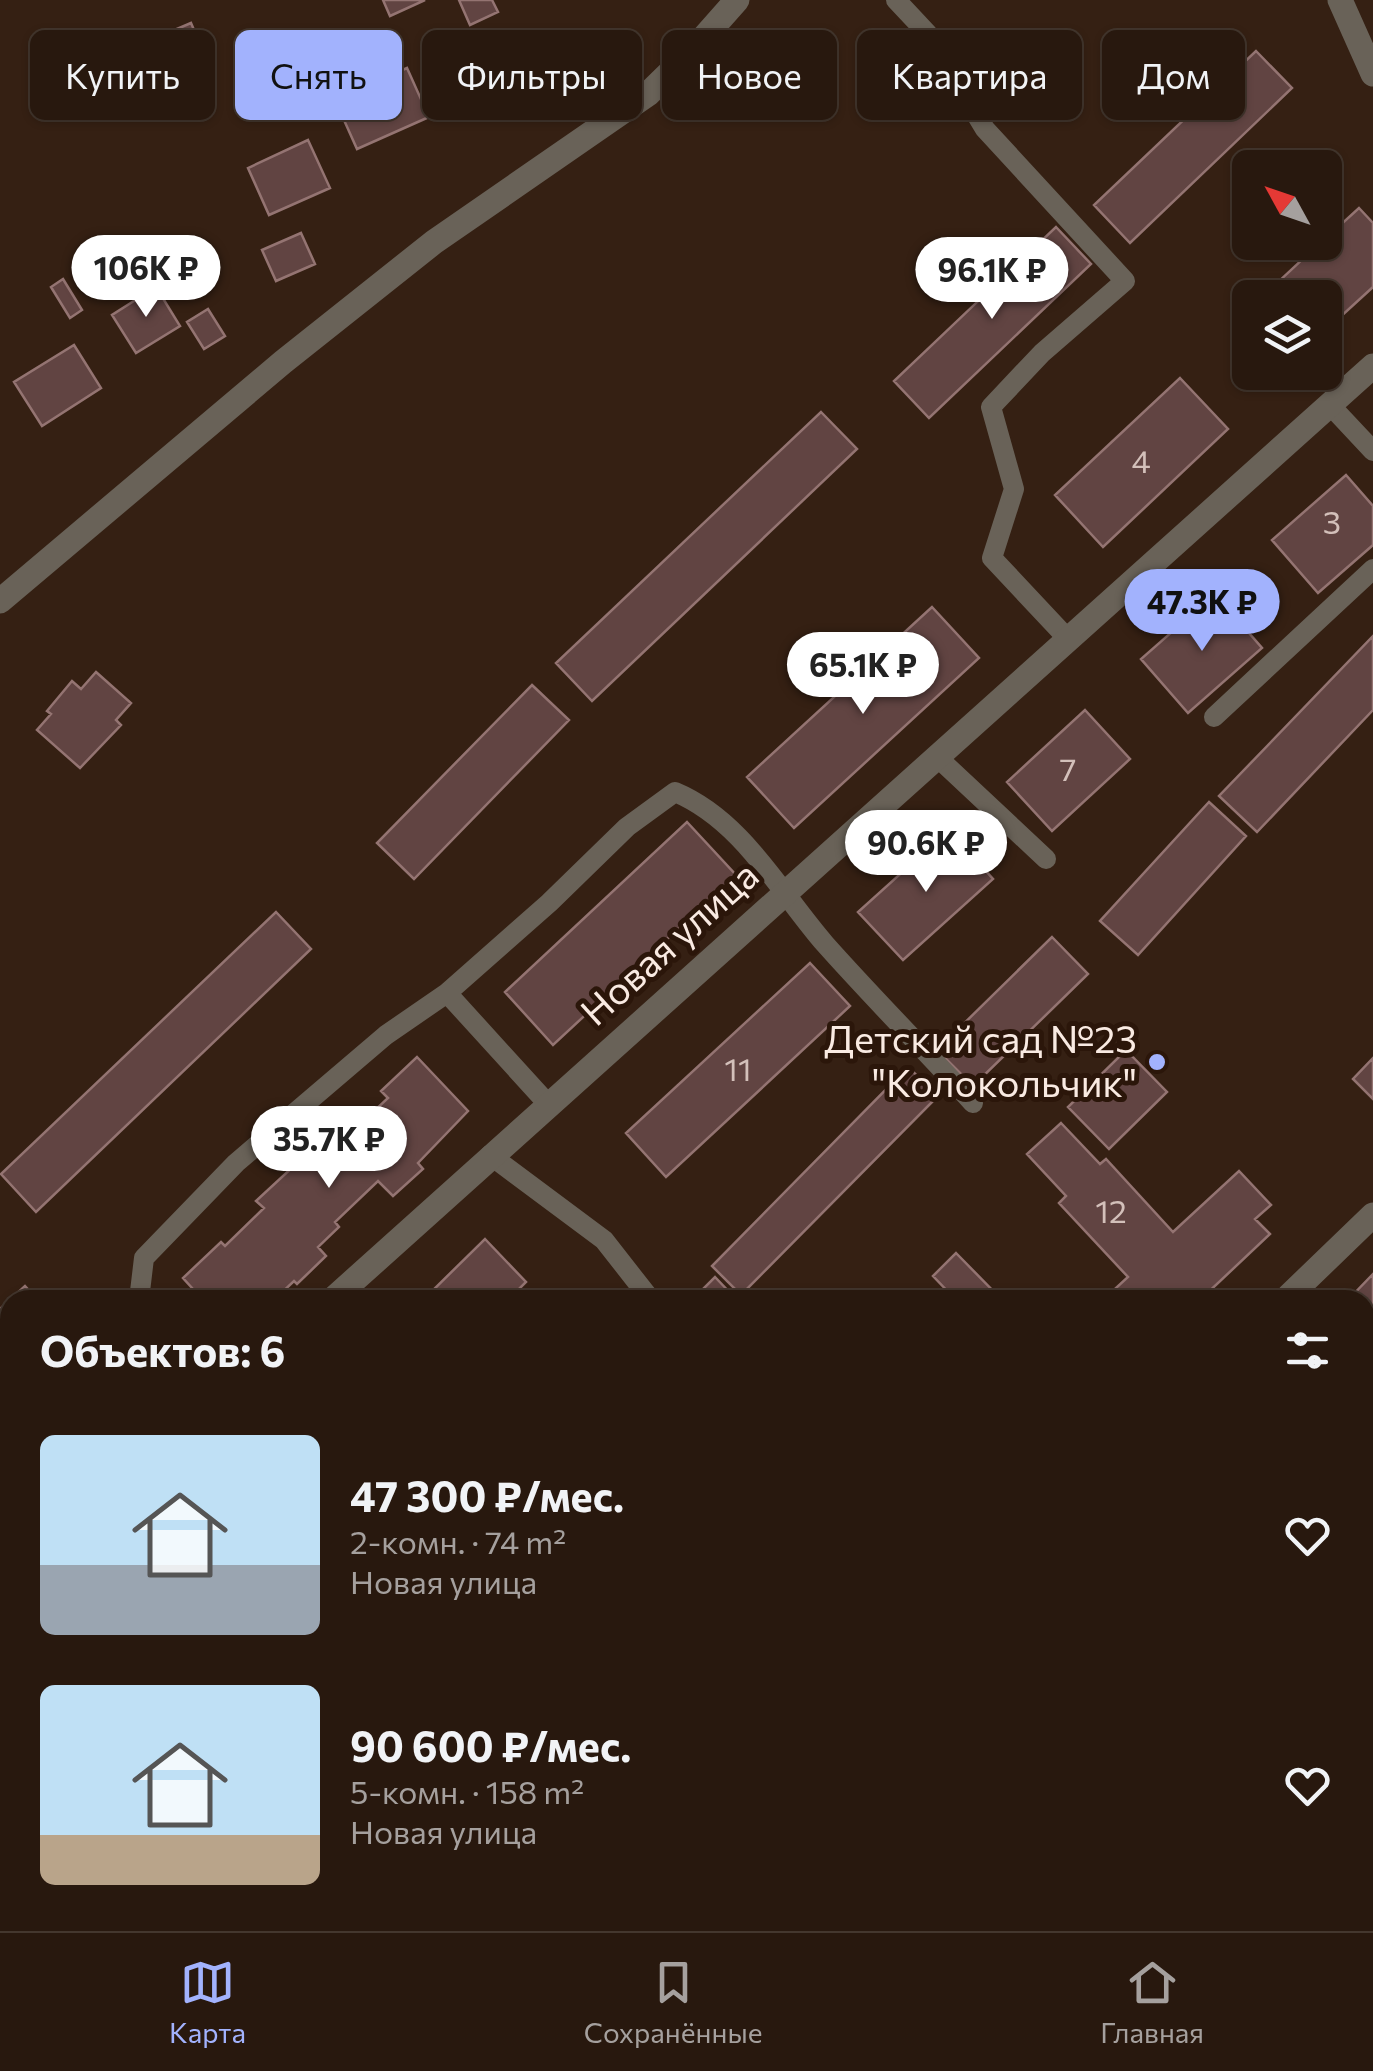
<!DOCTYPE html>
<html lang="ru">
<head>
<meta charset="utf-8">
<style>
	body { margin:0; font-family:Commissioner,sans-serif; background:#34251c; color:#f1f3f6; height:100vh; display:flex; flex-direction:column; font-size:38px; white-space:nowrap }
	* { box-sizing:border-box; margin:0 }
	p { font-size:32px; color:#a5a09e }
	.icon { flex:none; width:55px; height:55px; fill:none; stroke:currentColor; stroke-width:2; stroke-linecap:round; stroke-linejoin:round }
	.map { position:relative; flex:1; overflow:hidden }
	.panel { position:absolute; left:0px; top:1290px; width:1375px; height:642px; display:flex; flex-direction:column; background:#28180e; border-radius:30px 30px 0 0; box-shadow:0 2px 8px #0004,0 0 0 2px #44372e }
	.panel>* { flex:none }
	.top-card { position:absolute; left:30px; top:30px; width:1315px; height:90px; display:flex; gap:20px }
	.needle { width:65px; rotate:310deg }
	.tools { position:absolute; left:1232px; top:150px; display:grid; gap:20px }
	.tools a { display:grid; place-items:center; width:110px; height:110px; border-radius:15px; background:#28180e; box-shadow:0 2px 8px #0004,0 0 0 2px #44372e; font-size:50px }
	.price { position:absolute; translate:-50% -85px; padding:0 22px; border-radius:35px; background:#fff; color:#222; font-size:32px; line-height:65px; filter:drop-shadow(0 2px 5px #0008) }
	.price::after { content:''; position:absolute; left:50%; top:60px; width:30px; height:22px; margin-left:-15px; background:inherit; clip-path:polygon(0 0,100% 0,50% 100%) }
	.price.on { background:#a2b2fd; color:#111 }
	ul { padding:0; list-style:none }
	li { display:flex; align-items:center; gap:30px; height:250px; padding:0 40px }
	li span { display:grid; place-items:center; flex:none; width:280px; height:200px; border-radius:15px; color:#555 }
	li>.icon { margin-inline-start:auto }
	span .icon { width:120px; height:120px; fill:#fffc; stroke-width:1 }
	li b { font-size:42px }
	h2 { display:flex; justify-content:space-between; align-items:center; height:120px; padding:0 40px; font-size:42px }
	.pill { padding:0 35px; border-radius:15px; background:#28180e; box-shadow:0 2px 8px #0004,0 0 0 2px #44372e; font-size:35px; line-height:90px }
	.pill.on { background:#a2b2fd; color:#111 }
	.menu { display:flex; justify-content:space-around; align-items:center; height:140px; border-top:2px solid #44372e; background:#28180e; font-size:28px; color:#a5a09e }
	.menu a { display:grid; justify-items:center; gap:5px }
	.menu .on { color:#a2b2fd }
	.map>svg:first-child { display:block }
	.building { fill:#614442; stroke:#947472; stroke-width:2.5 }
	.lines { fill:none; stroke-linecap:round; stroke-linejoin:round }
	.service { stroke:#696258; stroke-width:20 }
	.minor { stroke:#696258; stroke-width:25 }
	.poi-dot { fill:#a2b2fd; stroke:#2b160a; stroke-width:4 }
	.labels { text-anchor:middle; stroke-width:10; stroke-linejoin:round; paint-order:stroke }
	.number-label { font-size:32px; fill:#d3c0ba }
	.street-label { font-size:38px; fill:#f9eae2; stroke:#2b160a }
	.poi-label { font-size:38px; fill:#f9eae2; stroke:#2b160a; text-anchor:end }
</style>
</head>
<body>
<div class="map">
<svg width="1373" height="1931" viewBox="0 0 1373 1931">
	<rect width="100%" height="100%" fill="#352013"/>
	<path class="building" d="M383 0H425L390 16Z
		M459 0H492L498 12 470 25Z
		M191 23 210 67 178 82 158 37Z
		M1256 51 1292 88 1130 243 1094 205Z
		M407 68 429 117 357 149 335 100Z
		M308 140 330 188 269 215 248 168Z
		M1359 208 1373 223V287L1325 331V298H1261L1321 242H1325V239Z
		M1056 227 1091 264 929 418 894 381Z
		M301 233 315 264 276 281 262 250Z
		M63 279 82 310 70 318 51 287Z
		M156 287 180 326 136 353 112 315Z
		M208 309 225 336 204 349 187 322Z
		M74 345 101 388 42 426 14 382Z
		M1180 378 1228 429 1103 547 1055 495Z
		M821 412 857 449 592 701 556 663Z
		M1346 475 1373 506V545L1318 593 1272 540Z
		M1215 594 1262 648 1188 713 1141 659Z
		M932 607 979 658 794 828 747 777Z
		M1373 636V710L1257 832 1219 796Z
		M96 672 131 703 116 720 121 725 80 768 37 730 51 714 47 711 72 681 81 689Z
		M532 685 569 720 414 879 377 843Z
		M1085 710 1130 759 1052 831 1007 782Z
		M1209 802 1246 836 1138 955 1100 921Z
		M687 822 736 875 553 1045 505 992Z
		M949 830 993 879 903 960 858 912Z
		M276 912 311 949 36 1212 1 1174Z
		M1052 937 1088 974 973 1086 937 1050Z
		M810 963 850 1006 666 1177 626 1133Z
		M1126 1050 1167 1092 1109 1149 1068 1107Z
		M417 1057 468 1111 418 1163 423 1169 393 1196 378 1181 335 1222 339 1227 318 1247 326 1256 297 1284 294 1281 274 1300 271 1297 268 1300H203L183 1278 221 1242 225 1246 264 1208 256 1201 337 1126 347 1137 388 1098 381 1091Z
		M1373 1058V1099L1353 1079Z
		M908 1067 938 1096 741 1295 712 1266Z
		M1061 1123 1100 1164 1106 1159 1173 1232 1239 1171 1271 1205 1255 1219 1270 1234 1200 1300H1103L1128 1277 1059 1203 1066 1196 1027 1154Z
		M485 1239 526 1282 508 1300H423Z
		M956 1253 1002 1300H956L933 1276Z
		M1373 1274V1345L1365 1353V1300H1348Z
		M715 1277 734 1297 731 1300H692Z
		M25 1286 38 1300H10V1344L0 1333V1309Z
		M0 1511 10 1521V1545L0 1556Z
		M2 1870 10 1874V1922H80L75 1931H10L0 1926Z
		M1003 1922H1077L1079 1924 1075 1931H1000Z"/>
	<g class="lines">
		<path class="service" d="M896 0 927 33 985 129 1125 281 1042 353 991 407 1014 489 992 558 1068 639
			M1330 405 1373 451
			M1214 717 1373 569
			M936 756 1046 859
			M447 993 548 1104
			M490 1155 604 1240 651 1300
			M139 1300 144 1258 236 1163 386 1035 447 993 549 903 627 827 675 792C742 820 779 891 825 944 873 998 924 1049 973 1103"/>
		<path class="minor" d="M1340 0 1373 74
			M0 601 283 362 434 242 648 94 691 52 737 0
			M1289 1296 1373 1215
			M332 1300 1373 366
			M1365 1618 1373 1607
			M0 1687 10 1671
			M554 1931 559 1922
			M1148 1931 1154 1922"/>
	</g>
	<circle class="poi-dot" cx="1157" cy="1062" r="10"/>
	<g class="labels">
		<g class="number-label">
			<text x="1141" y="473">4</text>
			<text x="1332" y="534">3</text>
			<text x="1068" y="781">7</text>
			<text x="738" y="1081">11</text>
			<text x="1111" y="1223">12</text>
		</g>
		<g class="street-label">
			<text transform="translate(670 944) rotate(-42)" y="13">Новая улица</text>
		</g>
		<g class="poi-label">
			<text x="1137" y="1053">Детский сад №23<tspan x="1137" dy="44">"Колокольчик"</tspan></text>
		</g>
	</g>
</svg>
<div class="tools">
<a><svg class="needle" viewBox="-14 -14 28 28"><path d="M0-13l5 13h-10z" fill="#e53935"/><path d="M0 13l5-13h-10z" fill="#a5a09e"/></svg></a>
<a><svg class="icon" aria-label="layers" viewBox="0 0 24 24"><path d="M12 4l9 5-9 5-9-5zM3 14l9 5 9-5"/></svg></a>
</div>
<b class="price" style="left:146px;top:320px">106K ₽</b>
<b class="price" style="left:992px;top:322px">96.1K ₽</b>
<b class="price on" style="left:1202px;top:654px">47.3K ₽</b>
<b class="price" style="left:863px;top:717px">65.1K ₽</b>
<b class="price" style="left:926px;top:895px">90.6K ₽</b>
<b class="price" style="left:329px;top:1191px">35.7K ₽</b>
<div class="top-card">
<a class="pill">Купить</a>
<a class="pill on">Снять</a>
<a class="pill">Фильтры</a>
<a class="pill">Новое</a>
<a class="pill">Квартира</a>
<a class="pill">Дом</a>
</div>
<section class="panel">
<h2>Объектов: 6<svg class="icon" aria-label="filters" viewBox="0 0 24 24"><path d="M4 7h16M4 17h16"/><circle cx="9" cy="7" r="2"/><circle cx="15" cy="17" r="2"/></svg></h2>
<ul>
<li><span style="background:linear-gradient(#bfe0f5 65%,#9aa5b1 0)"><svg class="icon" aria-label="home" viewBox="0 0 24 24"><path d="M3 11l9-7 9 7M6 9v11h12V9"/></svg></span><div><b>47 300 ₽/мес.</b><p>2-комн. · 74 m²</p><p>Новая улица</p></div><svg class="icon" aria-label="heart" viewBox="0 0 24 24"><path d="M12 20l-8-8c-3-5 5-10 8-4 3-6 11-1 8 4z"/></svg></li>
<li><span style="background:linear-gradient(#bfe0f5 75%,#b9a48a 0)"><svg class="icon" aria-label="home" viewBox="0 0 24 24"><path d="M3 11l9-7 9 7M6 9v11h12V9"/></svg></span><div><b>90 600 ₽/мес.</b><p>5-комн. · 158 m²</p><p>Новая улица</p></div><svg class="icon" aria-label="heart" viewBox="0 0 24 24"><path d="M12 20l-8-8c-3-5 5-10 8-4 3-6 11-1 8 4z"/></svg></li>
</ul>
</section>
</div>
<nav class="menu">
<a class="on"><svg class="icon" aria-label="map" viewBox="0 0 24 24"><path d="M3 6l6-2 6 2 6-2v14l-6 2-6-2-6 2zM9 4v14M15 6v14"/></svg>Карта</a>
<a><svg class="icon" aria-label="saved" viewBox="0 0 24 24"><path d="M7 4h10v16l-5-4-5 4z"/></svg>Сохранённые</a>
<a><svg class="icon" aria-label="home" viewBox="0 0 24 24"><path d="M3 11l9-7 9 7M6 9v11h12V9"/></svg>Главная</a>
</nav>
</body>
</html>
